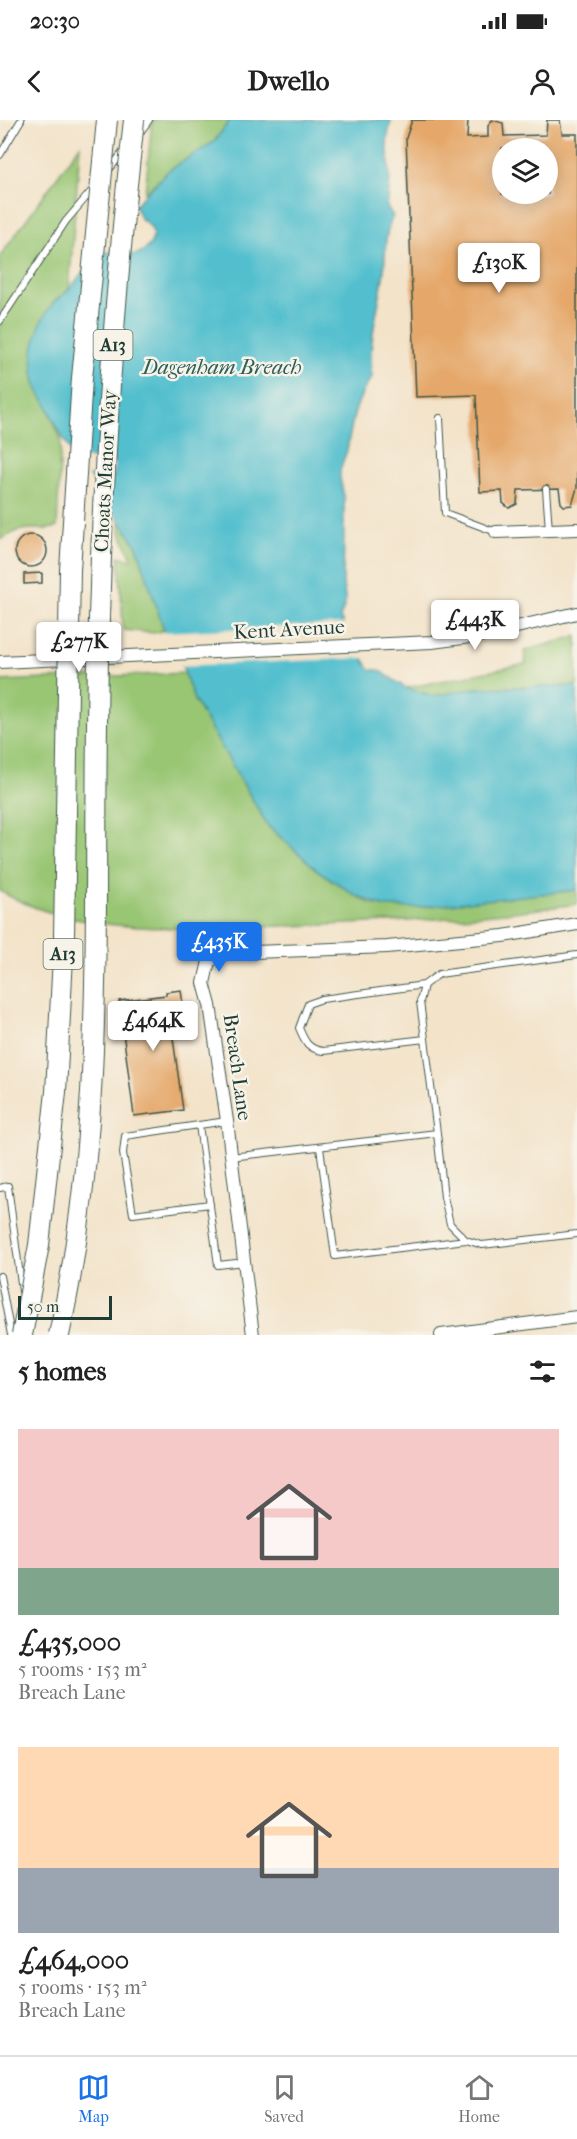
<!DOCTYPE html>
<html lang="en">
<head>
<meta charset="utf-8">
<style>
	body { margin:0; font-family:"IM FELL French Canon",serif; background:#f6f6f6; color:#222; height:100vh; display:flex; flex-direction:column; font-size:22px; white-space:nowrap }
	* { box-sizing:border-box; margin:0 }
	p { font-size:20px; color:#767676 }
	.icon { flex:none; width:33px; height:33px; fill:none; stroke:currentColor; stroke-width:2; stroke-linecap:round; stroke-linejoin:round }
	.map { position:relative; height:1215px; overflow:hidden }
	.side { display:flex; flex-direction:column; background:#fff; flex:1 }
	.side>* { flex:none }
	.buttons { position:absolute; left:492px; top:18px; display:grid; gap:12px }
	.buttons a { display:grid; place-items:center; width:66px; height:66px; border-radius:50%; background:#fff; box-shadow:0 3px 15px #0003; font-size:30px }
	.scale { position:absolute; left:18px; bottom:15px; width:94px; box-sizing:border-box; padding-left:6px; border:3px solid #1f3d34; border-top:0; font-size:16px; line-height:21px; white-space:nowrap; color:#1f3d34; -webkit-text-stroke:4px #f7f3e8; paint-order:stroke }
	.price { position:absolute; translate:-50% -51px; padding:0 14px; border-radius:6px; background:#fff; color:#222; font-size:20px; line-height:39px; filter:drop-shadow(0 2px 3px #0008) }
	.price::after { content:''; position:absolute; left:50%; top:36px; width:18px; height:14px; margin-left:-9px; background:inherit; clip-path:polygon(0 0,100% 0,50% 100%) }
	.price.active { background:#1a73e8; color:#fff }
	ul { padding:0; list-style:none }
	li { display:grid; align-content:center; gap:12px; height:318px; padding:0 18px }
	li span { display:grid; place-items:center; height:186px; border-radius:0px; color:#555 }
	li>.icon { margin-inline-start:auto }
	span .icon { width:108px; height:108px; fill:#fffc; stroke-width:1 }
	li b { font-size:26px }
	h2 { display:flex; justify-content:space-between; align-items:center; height:72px; padding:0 18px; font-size:26px }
	.status { display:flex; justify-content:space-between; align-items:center; height:42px; padding:0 30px; background:#fff; direction:ltr }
	.status svg { height:16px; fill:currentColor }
	header { display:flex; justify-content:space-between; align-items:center; height:78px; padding:0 18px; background:#fff; font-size:27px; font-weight:700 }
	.menu { display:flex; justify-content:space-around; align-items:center; height:84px; border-top:2px solid #e0e0e0; background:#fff; font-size:16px; color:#767676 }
	.menu a { display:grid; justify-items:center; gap:3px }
	.menu .active { color:#1a73e8 }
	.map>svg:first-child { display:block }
	.green { fill:#99c673; stroke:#5c8254; stroke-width:1.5 }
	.water { fill:#53bfce; stroke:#397e81; stroke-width:1.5 }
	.pier { fill:#f3e3c9 }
	.building { fill:#e5a86b; fill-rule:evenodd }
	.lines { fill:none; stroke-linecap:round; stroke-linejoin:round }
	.service-casing { stroke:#3f564a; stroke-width:8 }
	.minor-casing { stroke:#3f564a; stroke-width:14 }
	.service { stroke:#fff; stroke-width:6 }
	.minor { stroke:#fff; stroke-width:12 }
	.trunk-bridge-casing { stroke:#3f564a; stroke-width:22; stroke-linecap:butt }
	.trunk-bridge { stroke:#fff; stroke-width:20 }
	.labels { text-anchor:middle; stroke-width:5; stroke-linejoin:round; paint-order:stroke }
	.shield { fill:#f7f3e8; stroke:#60746a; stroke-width:1.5 }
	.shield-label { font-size:18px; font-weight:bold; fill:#1f3d34 }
	.street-label { font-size:20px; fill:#1f3d34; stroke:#f7f3e8 }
	.water-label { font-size:21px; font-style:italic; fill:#2c5e5a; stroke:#f7f3e8 }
</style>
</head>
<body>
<div class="status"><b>20:30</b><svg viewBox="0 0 49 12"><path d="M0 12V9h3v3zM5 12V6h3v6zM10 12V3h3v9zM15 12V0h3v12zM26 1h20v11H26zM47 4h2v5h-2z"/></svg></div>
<header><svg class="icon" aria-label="back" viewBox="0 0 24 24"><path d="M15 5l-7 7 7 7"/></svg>Dwello<svg class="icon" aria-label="person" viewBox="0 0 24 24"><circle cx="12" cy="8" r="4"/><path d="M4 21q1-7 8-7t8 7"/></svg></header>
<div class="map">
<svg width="577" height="1215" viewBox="0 0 577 1215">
	<rect width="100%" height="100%" fill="#f7f3e8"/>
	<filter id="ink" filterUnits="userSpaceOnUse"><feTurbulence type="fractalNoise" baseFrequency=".0167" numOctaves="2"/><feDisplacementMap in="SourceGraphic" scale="12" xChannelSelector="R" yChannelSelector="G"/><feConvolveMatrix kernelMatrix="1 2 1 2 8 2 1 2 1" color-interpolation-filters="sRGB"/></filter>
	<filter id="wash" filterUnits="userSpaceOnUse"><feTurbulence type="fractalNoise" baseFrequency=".008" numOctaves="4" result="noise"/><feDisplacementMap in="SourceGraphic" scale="24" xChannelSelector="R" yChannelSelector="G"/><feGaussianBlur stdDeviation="1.35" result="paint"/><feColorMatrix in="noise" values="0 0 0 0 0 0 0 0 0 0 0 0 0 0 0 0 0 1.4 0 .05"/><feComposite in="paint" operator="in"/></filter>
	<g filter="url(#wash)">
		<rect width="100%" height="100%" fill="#f3e3c9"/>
		<path class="green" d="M152 0H230L214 22 169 50 145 73Z
			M80 25 69 170 53 183 39 272 46 283 61 319 57 407C44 412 32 406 18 411 12 413 7 417 0 419V136Z
			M120 397 137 426 164 510 155 513 123 510 119 436 130 440 132 438 120 412Z
			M577 516V566L476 568 433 576 406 568 526 544 524 531Z
			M185 553 194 580 268 706 317 750 355 775 371 784 400 788 577 770V784C479 798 381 804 282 806 192 808 80 818 0 771V561Z"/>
		<path class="water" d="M230 0H391L387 20 390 58 387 88 393 96C384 113 386 130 384 150 380 185 367 221 372 257 355 280 352 303 347 330 345 337 341 345 340 352 339 361 344 371 344 379 344 405 344 432 343 457 342 477 350 476 340 497 342 503 367 547 371 550H379L406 568 433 576 476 568 577 566V770L413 788 385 787 355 775 317 750 268 706 194 580 183 548 164 510 137 426 89 356 114 357 115 339 75 337C62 320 56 304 47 285 45 281 42 278 40 274 25 247 34 206 53 183 58 178 65 174 70 168 97 138 88 126 135 135 155 127 161 110 140 98L135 85 169 50 214 22Z"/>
		<path class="pier" d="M346 504 366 538 179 546 162 512Z"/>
		<g id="blocks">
			<path class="building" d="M412 0H468L467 18 488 17V6L492 0 503 3 504 16 546 15 547 0H560L562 14H577V368L572 385 564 386 561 383 559 369 518 370 517 384 509 388 503 383 502 371 480 372 476 275 416 277 406 18ZM502 28H548V74H502Z
				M15 431a16 16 0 1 1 32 0a16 16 0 1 1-32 0Z
				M42 453V463L24 464V454Z
				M181 870 186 909 172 911 183 990 134 996 119 881 166 875V872Z"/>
		</g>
	</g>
	<g filter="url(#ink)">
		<use href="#blocks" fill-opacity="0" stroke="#3f564a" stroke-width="1.5"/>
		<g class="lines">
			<defs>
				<path id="service" d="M139 14 149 0
					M0 35 21 0
					M108 51 124 31
					M0 201 66 101 94 68
					M440 298 445 393 496 412
					M546 369 549 410
					M424 865 322 879 308 884 299 908C305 922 308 929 323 931L425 919 437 1013
					M425 919 420 882 424 865 439 854 577 835
					M227 1001 199 1005 218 1145 245 1142
					M199 1005 125 1016 123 1033 133 1094 210 1084
					M320 1028 335 1136 466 1120 482 1125 577 1114
					M231 1037 437 1013 444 1077 450 1104 466 1120
					M0 1068 8 1066 22 1171
					M0 1156 11 1215"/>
				<path id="minor" d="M496 412 577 409
					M0 542 432 522 478 516 577 493
					M253 1215 227 1001 210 885 204 863 209 841 226 833 387 827 503 816 577 804
					M441 1215 577 1197"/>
			</defs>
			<use href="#service" class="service-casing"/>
			<use href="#minor" class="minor-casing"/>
			<use href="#service" class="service"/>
			<use href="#minor" class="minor"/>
			<defs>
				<path id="trunk-bridge" d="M22 1215 39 1125 56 972 64 817 70 450 82 258 107 0
					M59 1215C104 1013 94 810 97 605 99 403 111 201 134 0"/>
			</defs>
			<use href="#trunk-bridge" class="trunk-bridge-casing"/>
			<use href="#trunk-bridge" class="trunk-bridge"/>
		</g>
	</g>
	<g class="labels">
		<g class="shield">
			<rect x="93.5" y="210" width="39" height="30" rx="4.5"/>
			<rect x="43.5" y="819" width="39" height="30" rx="4.5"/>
		</g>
		<g class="shield-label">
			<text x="113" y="231">A13</text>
			<text x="63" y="840">A13</text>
		</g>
		<g class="street-label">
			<text transform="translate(105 351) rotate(-87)" y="7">Choats Manor Way</text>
			<text transform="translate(289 509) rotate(-3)" y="7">Kent Avenue</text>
			<text transform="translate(238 947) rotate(82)" y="7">Breach Lane</text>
		</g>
		<g class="water-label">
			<text x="222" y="254">Dagenham Breach</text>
		</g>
	</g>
</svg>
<div class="buttons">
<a><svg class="icon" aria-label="layers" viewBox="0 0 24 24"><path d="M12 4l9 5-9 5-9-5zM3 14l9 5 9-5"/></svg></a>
</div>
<div class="scale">50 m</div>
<b class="price" style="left:499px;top:174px">£130K</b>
<b class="price" style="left:475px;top:531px">£443K</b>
<b class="price" style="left:79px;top:553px">£277K</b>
<b class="price active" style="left:219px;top:853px">£435K</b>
<b class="price" style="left:153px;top:932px">£464K</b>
</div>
<section class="side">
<h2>5 homes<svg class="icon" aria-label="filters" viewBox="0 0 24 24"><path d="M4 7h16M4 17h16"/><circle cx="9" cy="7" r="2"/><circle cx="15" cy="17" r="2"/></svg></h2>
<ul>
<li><span style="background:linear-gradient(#f6c9c9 75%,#7fa58c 0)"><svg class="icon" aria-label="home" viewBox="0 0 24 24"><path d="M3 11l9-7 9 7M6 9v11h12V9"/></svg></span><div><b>£435,000</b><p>5 rooms · 153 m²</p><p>Breach Lane</p></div></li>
<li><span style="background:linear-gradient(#ffd9b3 65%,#9aa5b1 0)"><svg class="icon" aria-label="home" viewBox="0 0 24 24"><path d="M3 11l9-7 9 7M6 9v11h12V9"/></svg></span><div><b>£464,000</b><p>5 rooms · 153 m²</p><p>Breach Lane</p></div></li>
</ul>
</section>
<nav class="menu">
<a class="active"><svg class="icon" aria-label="map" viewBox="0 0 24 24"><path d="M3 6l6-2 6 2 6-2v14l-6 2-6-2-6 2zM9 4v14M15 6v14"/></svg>Map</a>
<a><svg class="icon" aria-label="saved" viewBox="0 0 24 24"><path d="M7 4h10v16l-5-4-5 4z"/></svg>Saved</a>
<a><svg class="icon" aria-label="home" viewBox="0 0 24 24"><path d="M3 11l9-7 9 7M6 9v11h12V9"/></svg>Home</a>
</nav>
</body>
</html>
